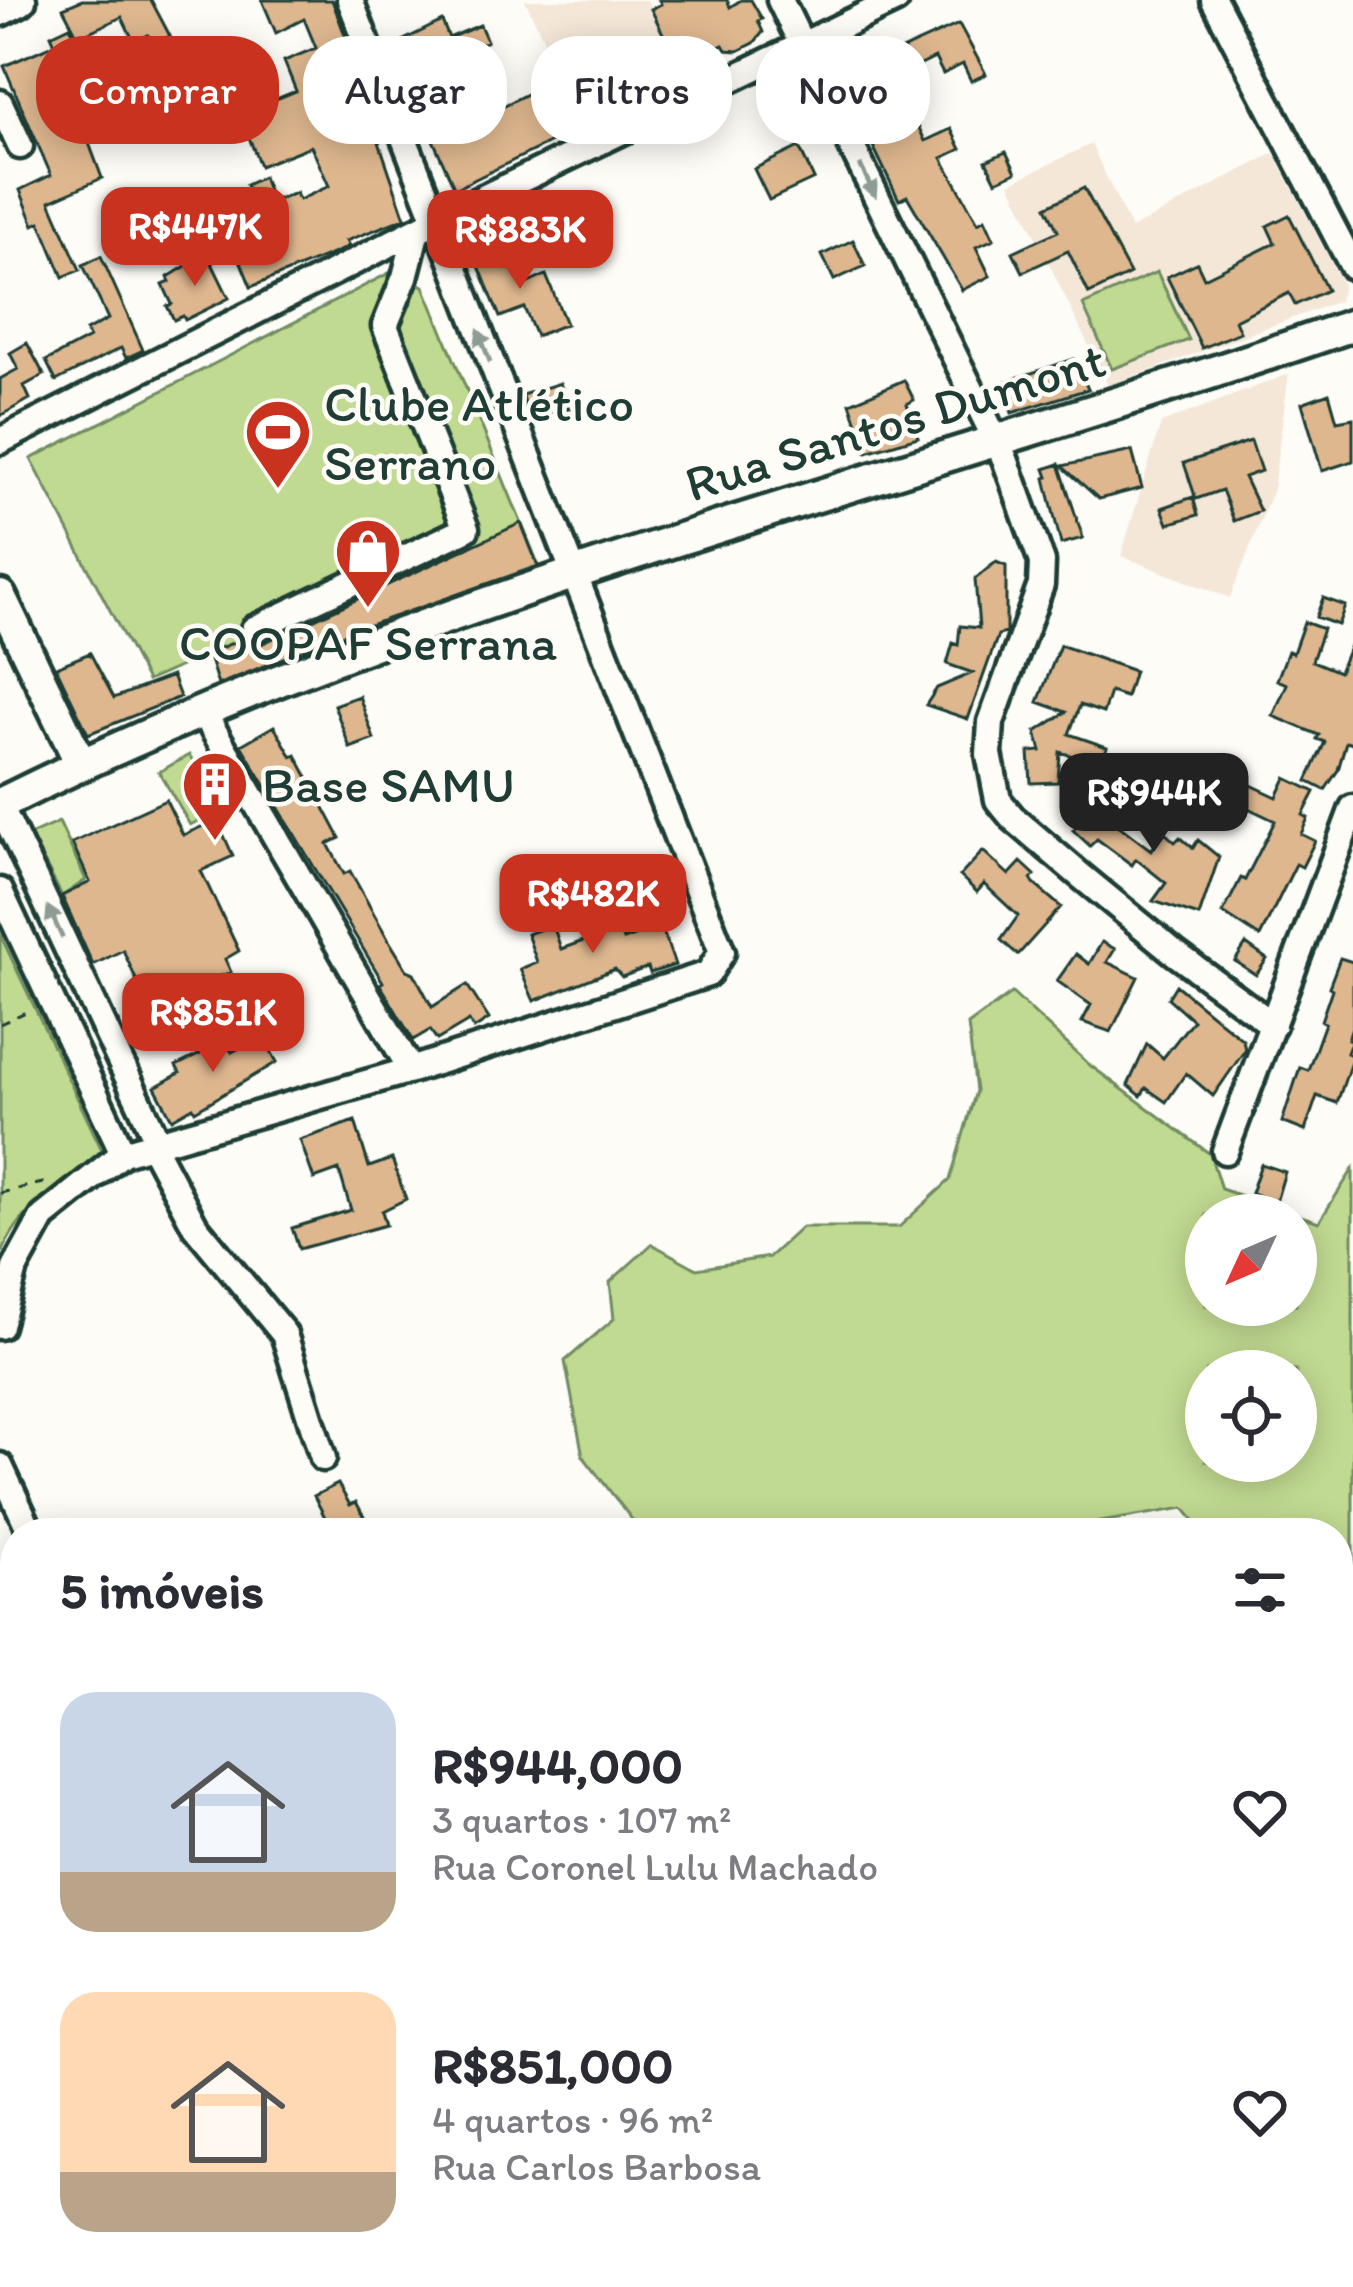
<!DOCTYPE html>
<html lang="pt">
<head>
<meta charset="utf-8">
<style>
	body { margin:0; font-family:Itim,sans-serif; background:#f7f7f7; color:#2b2b33; height:100vh; display:flex; flex-direction:column; font-size:45px; white-space:nowrap }
	* { box-sizing:border-box; margin:0 }
	p { font-size:39px; color:#7c7c81 }
	.icon { flex:none; width:66px; height:66px; fill:none; stroke:currentColor; stroke-width:2; stroke-linecap:round; stroke-linejoin:round }
	.map { position:relative; flex:1; overflow:hidden }
	.details { position:absolute; left:0px; top:1518px; width:1353px; height:771px; display:flex; flex-direction:column; background:#fff; border-radius:48px 48px 0 0; box-shadow:0 6px 30px #0003 }
	.details>* { flex:none }
	.top-card { position:absolute; left:36px; top:36px; width:1281px; height:108px; display:flex; gap:24px }
	.needle { width:78px; rotate:226deg }
	.controls { position:absolute; left:1185px; top:1194px; display:grid; gap:24px }
	.controls a { display:grid; place-items:center; width:132px; height:132px; border-radius:50%; background:#fff; box-shadow:0 6px 30px #0003; font-size:60px }
	.price { position:absolute; translate:-50% -102px; padding:0 27px; border-radius:24px; background:#c8321e; color:#fff; font-size:39px; line-height:78px; filter:drop-shadow(0 3px 6px #0008) }
	.price::after { content:''; position:absolute; left:50%; top:72px; width:36px; height:27px; margin-left:-18px; background:inherit; clip-path:polygon(0 0,100% 0,50% 100%) }
	.price.active { background:#222; color:#fff }
	ul { padding:0; list-style:none }
	li { display:flex; align-items:center; gap:36px; height:300px; padding:0 60px }
	li span { display:grid; place-items:center; flex:none; width:336px; height:240px; border-radius:36px; color:#555 }
	li>.icon { margin-inline-start:auto }
	span .icon { width:144px; height:144px; fill:#fffc; stroke-width:1 }
	li b { font-size:51px }
	h2 { display:flex; justify-content:space-between; align-items:center; height:144px; padding:0 60px; font-size:51px }
	.tag { padding:0 42px; border-radius:48px; background:#fff; box-shadow:0 6px 30px #0003; font-size:42px; line-height:108px }
	.tag.active { background:#c8321e; color:#fff }
	.map>svg:first-child { display:block }
	.built { fill:#f4e7d8 }
	.green { fill:#c1da91; stroke:#708c62; stroke-width:3; fill-rule:evenodd }
	.building { fill:#deb78f; stroke:#1f3d34; stroke-width:3 }
	.lines { fill:none; stroke-linecap:round; stroke-linejoin:round }
	.minor-casing { stroke:#1f3d34; stroke-width:33 }
	.major-casing { stroke:#1f3d34; stroke-width:39 }
	.path { stroke:#1f3d34; stroke-width:3; stroke-dasharray:9 9; stroke-linecap:butt }
	.minor { stroke:#fdfcf7; stroke-width:24 }
	.major { stroke:#fdfcf7; stroke-width:30 }
	.oneway { fill:#8e9c96 }
	.labels { text-anchor:middle; stroke-width:9; stroke-linejoin:round; paint-order:stroke }
	.poi-label { font-size:51px; fill:#1f3d34; stroke:#fdfcf7; text-anchor:start }
	.street-label { font-size:51px; fill:#1f3d34; stroke:#fdfcf7 }
</style>
</head>
<body>
<div class="map">
<svg width="1353" height="2287" viewBox="0 0 1353 2287">
	<rect width="100%" height="100%" fill="#fdfcf7"/>
	<filter id="ink" filterUnits="userSpaceOnUse"><feTurbulence type="fractalNoise" baseFrequency=".00833" numOctaves="2"/><feDisplacementMap in="SourceGraphic" scale="24" xChannelSelector="R" yChannelSelector="G"/><feConvolveMatrix kernelMatrix="1 2 1 2 8 2 1 2 1" color-interpolation-filters="sRGB"/></filter>
	<g filter="url(#ink)">
		<path class="built" d="M525 0H647L688 85 587 132Z
			M1091 144 1131 229 1274 153 1343 285 1339 301 1108 386 1010 183Z
			M1289 374 1273 489 1230 598 1121 556 1161 423Z"/>
		<path class="green" d="M393 271 424 286 539 566 220 688 208 654 147 681 31 459Z
			M1157 272 1189 340 1112 369 1083 305Z
			M189 755 222 809 190 825 159 772Z
			M59 822 86 880 62 896 30 835Z
			M0 934 110 1167C58 1191 23 1200 0 1257Z
			M1012 993 1091 1066 1210 1154 1221 1189 1319 1222 1353 1169V2287H1195L1198 2274H1338V1533H1204L1184 1508 1076 1526 995 1533H638L637 1526 583 1456 565 1361 614 1319 610 1282 652 1244 697 1269 769 1257 802 1227H899L950 1180 976 1091 968 1025ZM1206 1215H1296V1305H1206ZM1206 1371H1296V1461H1206Z
			M0 1930 15 1942V2274H609L632 2287H0Z
			M910 2274H1035L1029 2287H927Z"/>
		<path class="building" d="M82 0H151L170 36 152 44 148 35 134 42 122 17 78 37 63 8Z
			M262 0H332L352 54 345 57 363 103 371 100 387 139 379 142 405 218 346 241 349 246 335 253 251 287 221 213 252 200 246 185 263 177 272 201 296 193 299 200 329 186 311 146 260 166 245 127 249 124 244 112 296 91 284 61 316 48 304 19 276 33Z
			M659 0H727L730 7 741 0H751L762 19 758 21 763 32 754 43 738 51 726 50 723 45 679 67 651 9 661 4Z
			M442 21 449 38 480 25 487 41 419 75 404 40Z
			M959 24 986 74 971 81 963 64 943 74 935 58 905 73 918 99 908 104 925 141 951 129 961 149 942 158 978 223 985 219 994 239 976 247 990 276 962 290 907 196 899 200 872 144 881 140 855 86 861 83 855 71Z
			M70 26 105 114 109 112 117 130 89 143 102 178 50 201 80 270 63 277 40 222 34 225 20 190 51 175 4 66 55 44 51 35Z
			M618 46 638 78 653 72 660 91 613 113 587 63Z
			M544 85 552 100 542 107 557 139 455 189 425 122 460 106 462 110 494 93 501 107Z
			M799 147 814 179 769 200 754 169Z
			M1006 152 1016 172 996 181 986 161Z
			M1084 188 1130 274 1089 294 1068 251 1023 272 1013 252 1058 231 1046 207Z
			M1289 215 1327 290 1295 305 1289 293 1235 320 1240 332 1202 348 1167 277 1197 263 1204 278 1275 243 1267 226Z
			M853 240 865 266 834 280 822 255Z
			M508 246 524 285 546 275 566 324 536 336 524 308 500 317 476 259Z
			M207 253 229 298 185 320 183 316 174 320 167 306 172 304 163 285 170 282 168 277Z
			M101 256 143 350 126 358 121 348 56 381 46 361 89 338 86 331 108 319 83 265Z
			M27 343 44 375 24 386 30 399 0 416V379L18 369 10 353Z
			M1074 359 1088 389 1012 413 1001 383Z
			M904 380 914 400 907 404 918 437 867 452 850 403Z
			M560 383 569 409 532 421 522 395Z
			M1329 393 1337 421 1353 418V461L1322 471 1302 403Z
			M1251 441 1261 471 1244 477 1260 511 1234 521 1222 490 1196 499 1184 463Z
			M1132 451 1142 488 1099 499 1062 466Z
			M1059 464 1083 538 1061 544 1045 478 1048 477 1045 469Z
			M1193 497 1198 515 1168 524 1162 508Z
			M521 523 538 566 322 642 218 685 208 653 242 639 251 645 261 644Z
			M996 562 1006 566V633L998 635 968 719 926 705 937 688 973 673 947 664 953 643 958 645 960 626 979 628 975 579Z
			M1323 598 1345 606 1338 625 1316 617Z
			M1304 622 1323 629 1312 661 1339 672 1353 638V744L1346 742 1338 770 1325 790 1307 781 1325 742 1317 739 1319 735 1273 716 1287 684 1277 680 1288 651 1293 653Z
			M1060 645 1134 671 1126 697 1110 692 1103 713 1080 705 1069 734 1107 747 1101 765 1060 752 1058 782 1031 783 1029 752 1041 751 1036 732 1066 712 1038 702Z
			M90 653 114 698 172 676 180 697 88 734 56 667Z
			M359 696 374 739 350 748 334 705Z
			M274 726 292 757 296 755 340 838 328 844 344 874 350 871 388 939 407 970 414 973 432 1007 467 985 489 1019 474 1029 469 1021 437 1040 430 1030 413 1040 380 984 383 982 241 745Z
			M1286 778 1315 792 1303 815 1308 818 1301 834 1315 841 1302 867 1296 864 1260 937 1223 913 1241 878 1245 880 1275 821 1242 805 1251 785 1277 797Z
			M1127 790 1138 801 1119 826 1151 850 1165 833 1175 842 1180 837 1193 848 1198 840 1219 857 1199 916 1153 901 1166 883 1136 859 1132 865 1097 839 1090 846 1073 830 1112 793 1117 797Z
			M166 800 183 835 217 820 233 856 201 871 239 951 225 959 231 972 176 995 171 984 143 995 123 950 93 965 62 896 90 882 72 843Z
			M983 851 1009 875 1021 862 1035 875 1031 879 1034 884 1061 907 1018 955 1001 940 1018 916 984 884 977 892 960 876Z
			M568 866 573 884 536 893 532 875Z
			M611 906 623 940 661 926 675 965 650 973 648 967 622 977 615 969 534 1001 520 969 537 962 527 934 553 925 561 949 597 936 589 914Z
			M1102 942 1115 949 1107 962 1138 977 1111 1032 1082 1022 1091 1005 1057 981 1076 954 1089 964Z
			M1246 944 1267 959 1256 975 1235 961Z
			M1340 958 1353 962V1024L1348 1039 1352 1040 1347 1053 1353 1056 1337 1103 1317 1096 1305 1131 1282 1122 1300 1067 1308 1070 1325 1023 1321 1021 1332 989 1329 987Z
			M1176 985 1243 1040 1245 1050 1213 1096 1186 1073 1166 1102 1146 1088 1141 1096 1128 1085 1147 1044 1163 1058 1193 1020 1168 998Z
			M262 1036 277 1062 195 1111 193 1107 172 1119 155 1087 180 1073 176 1066 225 1042 232 1052Z
			M355 1121 369 1167 392 1159 406 1199 382 1211 386 1225 299 1249 292 1228 351 1210 339 1170 314 1179 300 1140Z
			M1261 1164 1285 1172 1276 1202 1251 1193Z
			M338 1484 350 1505 356 1502 373 1533H333L314 1496Z"/>
		<g class="lines">
			<defs>
				<path id="minor" d="M780 0 1005 459 1042 562 1041 585 991 722 989 754 998 800 1013 818 1081 876 1175 953 1273 1025
					M1214 0 1353 267
					M0 103 20 146
					M0 441 435 221 896 0
					M254 629 466 529 385 326 405 277 417 230
					M203 712 411 1070
					M0 805 158 1142
					M0 891 123 1153
					M152 1145 195 1226 284 1334 323 1458
					M1225 1151 1353 808
					M0 1326 15 1268 43 1217 123 1153 411 1070 708 974 722 952 350 0
					M0 1466 31 1533"/>
				<path id="major" d="M0 10 20 0
					M0 596 81 764
					M0 804C430 589 902 482 1353 325"/>
			</defs>
			<use href="#minor" class="minor-casing"/>
			<use href="#major" class="major-casing"/>
			<path class="path" d="M0 1024 30 1010
				M0 1193 51 1181"/>
			<use href="#minor" class="minor"/>
			<use href="#major" class="major"/>
		</g>
		<defs><path id="oneway-solid" d="M-6-.8H1V-3.2L6.5 0L1 3.2V.8H-6Z" transform="scale(3)"/></defs>
		<g class="oneway">
			<use href="#oneway-solid" transform="translate(868 181) rotate(64)"/>
			<use href="#oneway-solid" transform="translate(484 346) rotate(-111)"/>
			<use href="#oneway-solid" transform="translate(55 922) rotate(-115)"/>
		</g>
	</g>
	<defs>
		<symbol id="stadium-pin" viewBox="-11 -11 22 30"><path d="M0 17L-7.5 6A9.5 9.5 0 1 1 7.5 6Z" fill="#c8321e" stroke="#fdfcf7"/><path d="M0-5a6.5 5 0 1 0 0 10a6.5 5 0 1 0 0-10ZM-3.5-1.8h7v3.6h-7Z" fill="#fff"/></symbol>
		<symbol id="shop-pin" viewBox="-11 -11 22 30"><path d="M0 17L-7.5 6A9.5 9.5 0 1 1 7.5 6Z" fill="#c8321e" stroke="#fdfcf7"/><path d="M-5-2.5h2.3a2.7 3.5 0 0 1 5.4 0H5L5.5 6h-11ZM-1.5-2.5h3a1.5 2.3 0 0 0-3 0Z" fill="#fff"/></symbol>
		<symbol id="building-pin" viewBox="-11 -11 22 30"><path d="M0 17L-7.5 6A9.5 9.5 0 1 1 7.5 6Z" fill="#c8321e" stroke="#fdfcf7"/><path d="M-4-6H4V6H1V3H-1V6H-4ZM-2.5-4.3h1.7v1.8h-1.7ZM.8-4.3h1.7v1.8H.8ZM-2.5-1h1.7V.8h-1.7ZM.8-1h1.7V.8H.8Z" fill="#fff"/></symbol>
	</defs>
	<g fill-rule="evenodd">
		<use href="#stadium-pin" x="240" y="394" width="76" height="104"/>
		<use href="#shop-pin" x="330" y="513" width="76" height="104"/>
		<use href="#building-pin" x="177" y="746" width="76" height="104"/>
	</g>
	<g class="labels">
		<g class="poi-label">
			<text x="324" y="421">Clube Atlético<tspan x="324" dy="59">Serrano</tspan></text>
			<text x="368" y="660" text-anchor="middle">COOPAF Serrana</text>
			<text x="262" y="802">Base SAMU</text>
		</g>
		<g class="street-label">
			<text transform="translate(895 421) rotate(-17)" y="18">Rua Santos Dumont</text>
		</g>
	</g>
</svg>
<div class="controls">
<a><svg class="needle" viewBox="-14 -14 28 28"><path d="M0-13l5 13h-10z" fill="#e53935"/><path d="M0 13l5-13h-10z" fill="#7c7c81"/></svg></a>
<a><svg class="icon" aria-label="locate" viewBox="0 0 24 24"><circle cx="12" cy="12" r="6"/><path d="M12 2v4M12 18v4M2 12h4M18 12h4"/></svg></a>
</div>
<b class="price" style="left:195px;top:289px">R$447K</b>
<b class="price" style="left:520px;top:292px">R$883K</b>
<b class="price active" style="left:1154px;top:855px">R$944K</b>
<b class="price" style="left:593px;top:956px">R$482K</b>
<b class="price" style="left:213px;top:1075px">R$851K</b>
<div class="top-card">
<a class="tag active">Comprar</a>
<a class="tag">Alugar</a>
<a class="tag">Filtros</a>
<a class="tag">Novo</a>
</div>
<section class="details">
<h2>5 imóveis<svg class="icon" aria-label="filters" viewBox="0 0 24 24"><path d="M4 7h16M4 17h16"/><circle cx="9" cy="7" r="2"/><circle cx="15" cy="17" r="2"/></svg></h2>
<ul>
<li><span style="background:linear-gradient(#c9d6e8 75%,#b9a48a 0)"><svg class="icon" aria-label="home" viewBox="0 0 24 24"><path d="M3 11l9-7 9 7M6 9v11h12V9"/></svg></span><div><b>R$944,000</b><p>3 quartos · 107 m²</p><p>Rua Coronel Lulu Machado</p></div><svg class="icon" aria-label="heart" viewBox="0 0 24 24"><path d="M12 20l-8-8c-3-5 5-10 8-4 3-6 11-1 8 4z"/></svg></li>
<li><span style="background:linear-gradient(#ffd9b3 75%,#b9a48a 0)"><svg class="icon" aria-label="home" viewBox="0 0 24 24"><path d="M3 11l9-7 9 7M6 9v11h12V9"/></svg></span><div><b>R$851,000</b><p>4 quartos · 96 m²</p><p>Rua Carlos Barbosa</p></div><svg class="icon" aria-label="heart" viewBox="0 0 24 24"><path d="M12 20l-8-8c-3-5 5-10 8-4 3-6 11-1 8 4z"/></svg></li>
</ul>
</section>
</div>
</body>
</html>
